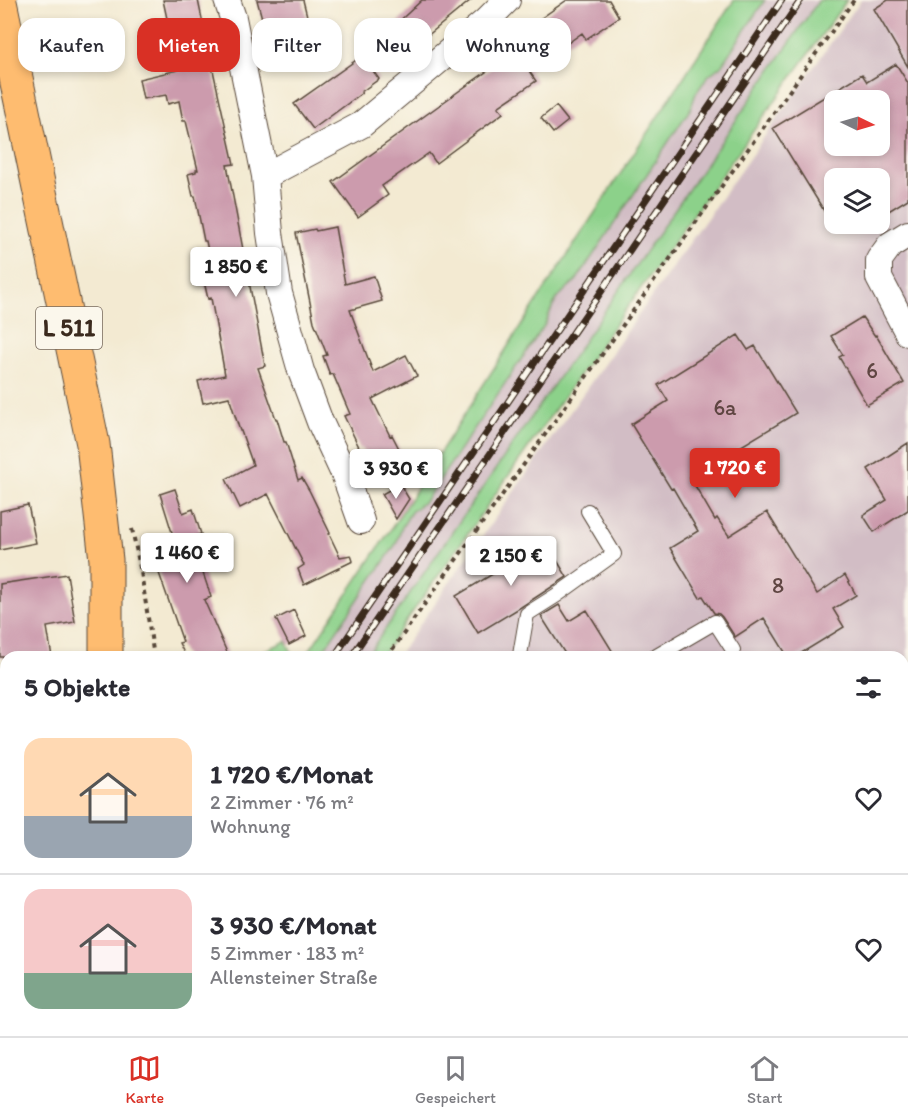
<!DOCTYPE html>
<html lang="de">
<head>
<meta charset="utf-8">
<style>
	body { margin:0; font-family:Itim,sans-serif; background:#f2f2f3; color:#2b2b33; height:100vh; display:flex; flex-direction:column; font-size:22px; white-space:nowrap }
	* { box-sizing:border-box; margin:0 }
	p { font-size:20px; color:#7c7c81 }
	.icon { flex:none; width:33px; height:33px; fill:none; stroke:currentColor; stroke-width:2; stroke-linecap:round; stroke-linejoin:round }
	.map { position:relative; flex:1; overflow:hidden }
	.sheet { position:absolute; left:0px; top:651px; width:909px; height:386px; display:flex; flex-direction:column; background:#fff; border-radius:18px 18px 0 0; box-shadow:0 3px 9px #0003 }
	.sheet>* { flex:none }
	.guide { position:absolute; left:18px; top:18px; width:600px; height:54px; display:flex; gap:12px }
	.needle { width:39px; rotate:95deg }
	.tools { position:absolute; left:824px; top:90px; display:grid; gap:12px }
	.tools a { display:grid; place-items:center; width:66px; height:66px; border-radius:12px; background:#fff; box-shadow:0 3px 9px #0003; font-size:30px }
	.price { position:absolute; translate:-50% -51px; padding:0 14px; border-radius:6px; background:#fff; color:#222; font-size:20px; line-height:39px; filter:drop-shadow(0 2px 3px #0008) }
	.price::after { content:''; position:absolute; left:50%; top:36px; width:18px; height:14px; margin-left:-9px; background:inherit; clip-path:polygon(0 0,100% 0,50% 100%) }
	.price.current { background:#d93025; color:#fff }
	ul { padding:0; list-style:none }
	li { display:flex; align-items:center; gap:18px; height:150px; padding:0 24px }
	li+li { border-top:2px solid #e1e1e2 }
	li span { display:grid; place-items:center; flex:none; width:168px; height:120px; border-radius:18px; color:#555 }
	li>.icon { margin-inline-start:auto }
	span .icon { width:72px; height:72px; fill:#fffc; stroke-width:1 }
	li b { font-size:26px }
	h2 { display:flex; justify-content:space-between; align-items:center; height:72px; padding:0 24px; font-size:26px }
	.chip { padding:0 21px; border-radius:18px; background:#fff; box-shadow:0 3px 9px #0003; font-size:21px; line-height:54px }
	.chip.current { background:#d93025; color:#fff }
	.dock { display:flex; justify-content:space-around; align-items:center; height:84px; border-top:2px solid #e1e1e2; background:#fff; font-size:16px; color:#7c7c81 }
	.dock a { display:grid; justify-items:center; gap:3px }
	.dock .current { color:#d93025 }
	.map>svg:first-child { display:block }
	.industrial { fill:#d2bdc5; fill-rule:evenodd }
	.green { fill:#8cd18a; stroke:#647e54; stroke-width:1.5 }
	.building { fill:#cc9bad; fill-rule:evenodd }
	.lines { fill:none; stroke-linecap:round; stroke-linejoin:round }
	.service-casing { stroke:#574739; stroke-width:16 }
	.minor-casing { stroke:#574739; stroke-width:28 }
	.primary-casing { stroke:#574739; stroke-width:35 }
	.path { stroke:#574739; stroke-width:4; stroke-dasharray:4.5 4.5; stroke-linecap:butt }
	.service { stroke:#fff; stroke-width:14 }
	.minor { stroke:#fff; stroke-width:26 }
	.primary { stroke:#febc70; stroke-width:33 }
	.rail-casing { stroke:#3b2a1e; stroke-width:7 }
	.rail { stroke:#fbf7ec; stroke-width:4.5; stroke-dasharray:14; stroke-linecap:butt }
	.labels { text-anchor:middle; stroke-width:6; stroke-linejoin:round; paint-order:stroke }
	.number-label { font-size:22px; fill:#5f4642 }
	.shield { fill:#fbf7ec; stroke:#75685c; stroke-width:1.5 }
	.shield-label { font-size:24px; font-weight:bold; fill:#3b2a1e }
</style>
</head>
<body>
<div class="map">
<svg width="908" height="1036" viewBox="0 0 908 1036">
	<rect width="100%" height="100%" fill="#fbf7ec"/>
	<filter id="ink" filterUnits="userSpaceOnUse"><feTurbulence type="fractalNoise" baseFrequency=".0167" numOctaves="2"/><feDisplacementMap in="SourceGraphic" scale="12" xChannelSelector="R" yChannelSelector="G"/><feConvolveMatrix kernelMatrix="1 2 1 2 8 2 1 2 1" color-interpolation-filters="sRGB"/></filter>
	<filter id="wash" filterUnits="userSpaceOnUse"><feTurbulence type="fractalNoise" baseFrequency=".008" numOctaves="4" result="noise"/><feDisplacementMap in="SourceGraphic" scale="24" xChannelSelector="R" yChannelSelector="G"/><feGaussianBlur stdDeviation="1.35" result="paint"/><feColorMatrix in="noise" values="0 0 0 0 0 0 0 0 0 0 0 0 0 0 0 0 0 1.4 0 .05"/><feComposite in="paint" operator="in"/></filter>
	<g filter="url(#wash)">
		<rect width="100%" height="100%" fill="#f3ead2"/>
		<path class="industrial" d="M765 0H819L366 657H319L396 544 402 527 411 512 426 500 546 324 551 307 562 291 576 281 691 108 696 93 709 75 722 66Z
			M861 0H908V1036H205L202 1031 903 1030V657H397ZM834 100H879V146H834ZM834 178H879V224H834Z
			M59 1031V1030L109 1031 105 1036H55Z"/>
		<path class="green" d="M734 0H765L721 66 709 75 696 93 691 108 576 281C558 295 553 302 546 323L426 500 411 512 402 527 396 544 319 657H305L393 526 526 318Z
			M819 0H847L611 330 381 657H366Z
			M286 641 294 657H251Z
			M109 1030 202 1031 204 1036H105Z"/>
		<g id="blocks">
			<path class="building" d="M163 0H198L207 43 208 42 214 66H212L234 164 227 165 265 366 258 368 276 419H277L284 442H286L298 480 302 478 309 490 330 533 329 534 340 557 351 555 353 561 304 585 298 569 304 565 268 494 240 508 226 479 253 465 241 431H240L229 397 203 403 198 381 225 375 211 298 208 299 203 277 213 275 206 241H204L195 196H193L188 174 196 172V170H198L186 121H183L179 101 168 104 166 95 143 99 139 79 178 70Z
				M257 0H303L311 32 269 44Z
				M422 0H471L410 50 392 28Z
				M567 0H609L619 17 586 39 582 33 529 71 536 81 498 107 503 113 436 163 429 153 382 186 388 195 358 217 333 182 459 91 523 46 516 36Z
				M888 0H908V67L874 9Z
				M380 29 393 45 377 58 364 42Z
				M362 56 379 79 361 92 362 93 313 129 294 104Z
				M896 64 908 83V199L879 217V178H834V227L773 128 862 74 867 82ZM834 100H879V146H834Z
				M556 106 568 121 553 133 541 118Z
				M335 227 345 284 374 276 382 301 350 310 373 372 406 355 417 376 372 399 390 436 392 435 409 468 382 482 370 460H368L362 448 360 449 344 416 350 414 333 374 330 375 323 356 327 355 314 322 296 233 315 229 316 231Z
				M862 317 875 336 876 335 904 383 867 405 839 357 843 355 831 336Z
				M738 335 748 350 755 346 796 413 690 477 715 520 717 518 729 536 767 512 817 594 845 575 856 595 833 609 844 627 795 657H788L764 618 735 637 722 617 719 614 714 613 703 596 700 598 670 548 698 531 673 488 671 489 631 424 668 401 658 385Z
				M908 443V510L874 532 863 515 887 500 868 469Z
				M400 484 409 499 396 519 382 494Z
				M175 489 183 513 193 509 201 534 191 537 211 597 204 600 229 657H186L179 643 183 642 151 550 175 542 160 494Z
				M28 505 36 543 0 550V511Z
				M546 542 567 577 521 607 478 633 456 596Z
				M67 574 75 622 47 627 52 657H0V584Z
				M559 605 569 621 587 610 616 657H567L541 616Z
				M294 610 306 636 289 645 276 619Z"/>
		</g>
	</g>
	<g filter="url(#ink)">
		<use href="#blocks" fill-opacity="0" stroke="#574739" stroke-width="1.5"/>
		<g class="lines">
			<defs>
				<path id="service" d="M521 657 520 655 527 614 557 595 614 554 588 511
					M655 657 715 622 733 650"/>
				<path id="minor" d="M227 0 233 18 265 176 270 233 279 293 301 371 320 422 345 476 361 521
					M265 176 361 125 486 21 507 0
					M908 234 890 245 879 260V278L908 333
					M903 717 908 712
					M903 875 908 884
					M584 1036 590 1030"/>
				<path id="primary" d="M0 2 93 444 106 560V657
					M217 1030 220 1036"/>
			</defs>
			<use href="#service" class="service-casing"/>
			<use href="#minor" class="minor-casing"/>
			<use href="#primary" class="primary-casing"/>
			<path class="path" d="M132 529 141 572 154 657
				M387 657 854 0
				M0 893 6 892
				M36 1036 38 1030"/>
			<use href="#service" class="service"/>
			<use href="#minor" class="minor"/>
			<use href="#primary" class="primary"/>
			<defs>
				<path id="rail" d="M334 657 782 0
					M351 657 801 0
					M75 1036 79 1030
					M91 1036 94 1030"/>
			</defs>
			<use href="#rail" class="rail-casing"/>
			<use href="#rail" class="rail"/>
		</g>
	</g>
	<g class="labels">
		<g class="number-label">
			<text x="872" y="378">6</text>
			<text x="725" y="415">6a</text>
			<text x="778" y="593">8</text>
		</g>
		<rect class="shield" x="36" y="307" width="66" height="42" rx="4.5"/>
		<g class="shield-label">
			<text x="69" y="336">L 511</text>
		</g>
	</g>
</svg>
<div class="tools">
<a><svg class="needle" viewBox="-14 -14 28 28"><path d="M0-13l5 13h-10z" fill="#e53935"/><path d="M0 13l5-13h-10z" fill="#7c7c81"/></svg></a>
<a><svg class="icon" aria-label="layers" viewBox="0 0 24 24"><path d="M12 4l9 5-9 5-9-5zM3 14l9 5 9-5"/></svg></a>
</div>
<b class="price" style="left:236px;top:298px">1 850 €</b>
<b class="price current" style="left:735px;top:499px">1 720 €</b>
<b class="price" style="left:396px;top:500px">3 930 €</b>
<b class="price" style="left:187px;top:584px">1 460 €</b>
<b class="price" style="left:511px;top:587px">2 150 €</b>
<div class="guide">
<a class="chip">Kaufen</a>
<a class="chip current">Mieten</a>
<a class="chip">Filter</a>
<a class="chip">Neu</a>
<a class="chip">Wohnung</a>
</div>
<section class="sheet">
<h2>5 Objekte<svg class="icon" aria-label="filters" viewBox="0 0 24 24"><path d="M4 7h16M4 17h16"/><circle cx="9" cy="7" r="2"/><circle cx="15" cy="17" r="2"/></svg></h2>
<ul>
<li><span style="background:linear-gradient(#ffd9b3 65%,#9aa5b1 0)"><svg class="icon" aria-label="home" viewBox="0 0 24 24"><path d="M3 11l9-7 9 7M6 9v11h12V9"/></svg></span><div><b>1 720 €/Monat</b><p>2 Zimmer · 76 m²</p><p>Wohnung</p></div><svg class="icon" aria-label="heart" viewBox="0 0 24 24"><path d="M12 20l-8-8c-3-5 5-10 8-4 3-6 11-1 8 4z"/></svg></li>
<li><span style="background:linear-gradient(#f6c9c9 70%,#7fa58c 0)"><svg class="icon" aria-label="home" viewBox="0 0 24 24"><path d="M3 11l9-7 9 7M6 9v11h12V9"/></svg></span><div><b>3 930 €/Monat</b><p>5 Zimmer · 183 m²</p><p>Allensteiner Straße</p></div><svg class="icon" aria-label="heart" viewBox="0 0 24 24"><path d="M12 20l-8-8c-3-5 5-10 8-4 3-6 11-1 8 4z"/></svg></li>
</ul>
</section>
</div>
<nav class="dock">
<a class="current"><svg class="icon" aria-label="map" viewBox="0 0 24 24"><path d="M3 6l6-2 6 2 6-2v14l-6 2-6-2-6 2zM9 4v14M15 6v14"/></svg>Karte</a>
<a><svg class="icon" aria-label="saved" viewBox="0 0 24 24"><path d="M7 4h10v16l-5-4-5 4z"/></svg>Gespeichert</a>
<a><svg class="icon" aria-label="home" viewBox="0 0 24 24"><path d="M3 11l9-7 9 7M6 9v11h12V9"/></svg>Start</a>
</nav>
</body>
</html>
